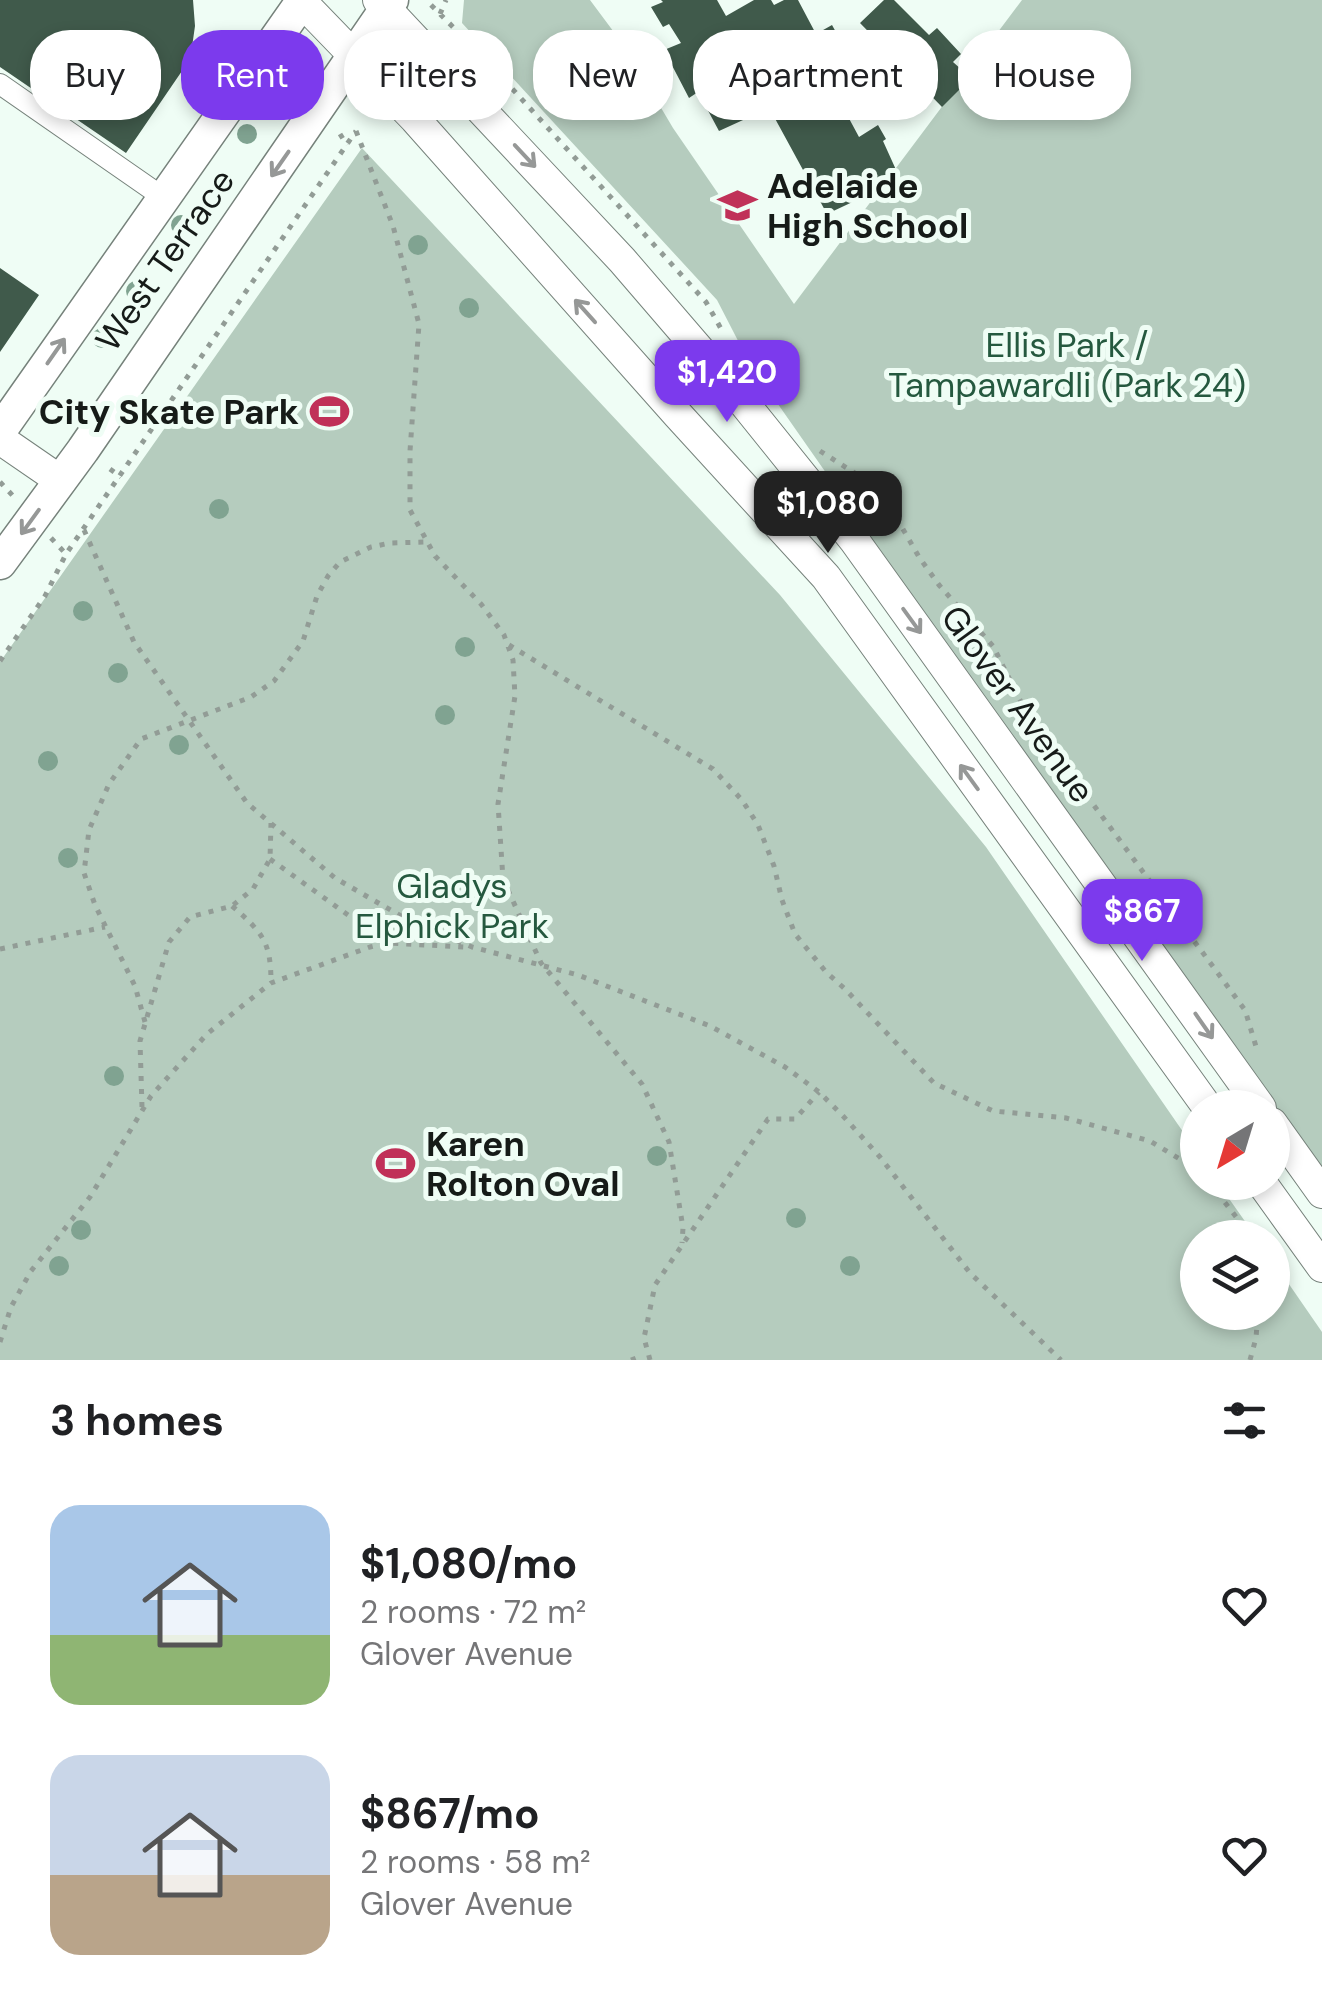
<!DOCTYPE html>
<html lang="en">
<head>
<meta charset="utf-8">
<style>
	body { margin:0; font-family:"DM Sans",sans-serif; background:#f6f6f6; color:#202124; height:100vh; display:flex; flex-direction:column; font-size:38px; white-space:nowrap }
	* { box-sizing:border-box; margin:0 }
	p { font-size:32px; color:#757577 }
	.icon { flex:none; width:55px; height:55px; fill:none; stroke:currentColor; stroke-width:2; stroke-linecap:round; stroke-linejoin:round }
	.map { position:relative; height:1360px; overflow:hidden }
	.details { display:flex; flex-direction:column; background:#fff; flex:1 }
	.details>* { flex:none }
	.guide { position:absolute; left:30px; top:30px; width:1262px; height:90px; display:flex; gap:20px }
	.needle { width:65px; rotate:218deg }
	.buttons { position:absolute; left:1180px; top:1090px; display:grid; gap:20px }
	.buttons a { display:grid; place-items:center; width:110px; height:110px; border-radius:50%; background:#fff; box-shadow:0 5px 15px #0003; font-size:50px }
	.price { position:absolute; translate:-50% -85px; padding:0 22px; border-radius:20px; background:#7c3aed; color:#fff; font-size:32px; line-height:65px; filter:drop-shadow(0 2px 5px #0008) }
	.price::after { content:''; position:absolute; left:50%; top:60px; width:30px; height:22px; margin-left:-15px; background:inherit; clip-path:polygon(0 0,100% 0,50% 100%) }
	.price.current { background:#222; color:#fff }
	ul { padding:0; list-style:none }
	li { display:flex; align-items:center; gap:30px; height:250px; padding:0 50px }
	li span { display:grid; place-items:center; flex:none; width:280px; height:200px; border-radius:30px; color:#555 }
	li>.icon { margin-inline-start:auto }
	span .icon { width:120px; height:120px; fill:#fffc; stroke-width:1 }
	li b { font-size:42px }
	h2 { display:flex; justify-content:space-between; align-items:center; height:120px; padding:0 50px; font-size:42px }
	.tag { padding:0 35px; border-radius:40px; background:#fff; box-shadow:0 5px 15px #0003; font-size:35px; line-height:90px }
	.tag.current { background:#7c3aed; color:#fff }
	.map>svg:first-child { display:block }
	.green { fill:#b5ccbe }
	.building { fill:#405a4b }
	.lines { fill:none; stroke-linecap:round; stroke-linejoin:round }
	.street-casing { stroke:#76827b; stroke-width:22 }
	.secondary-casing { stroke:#76827b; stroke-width:32 }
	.primary-casing { stroke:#76827b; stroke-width:35 }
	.path { stroke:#929c96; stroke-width:5; stroke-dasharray:5 8; stroke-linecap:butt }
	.street { stroke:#fff; stroke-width:20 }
	.secondary { stroke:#fff; stroke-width:30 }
	.primary { stroke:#fff; stroke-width:32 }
	.tree { fill:#80a391 }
	.oneway { stroke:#969897 }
	.labels { text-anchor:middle; stroke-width:10; stroke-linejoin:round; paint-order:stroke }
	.poi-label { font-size:35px; font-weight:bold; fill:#161b18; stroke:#effdf5; text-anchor:start }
	.street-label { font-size:35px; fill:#161b18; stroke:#effdf5 }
	.park-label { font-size:35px; fill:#25593f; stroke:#effdf5 }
</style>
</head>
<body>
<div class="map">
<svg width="1322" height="1360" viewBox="0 0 1322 1360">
	<rect width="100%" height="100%" fill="#effdf5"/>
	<path class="green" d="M464 0H590L625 47 673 128 794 304 1022 0H1322V1181L1269 1107 750 364 717 300 462 23Z
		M362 148 780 595 986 847 1197 1152 1198 1182 1218 1183 1256 1237 1198 1238V1312H1272L1273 1261 1322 1332V1360H0V662Z"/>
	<path class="building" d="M0 0H193L195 26 192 47 182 66 184 68 126 153 0 67Z
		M661 0H717L726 16 754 0H771L774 5 784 0H798L816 34 832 25 873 99 845 111 859 137 878 125 886 139 883 141 897 172 882 181 881 178 864 187 859 182 854 186 861 198 827 214 766 102 752 109 754 115 719 131 698 92 689 98 664 50 681 43 669 24 663 27 651 7 663 2Z
		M884 0H894L929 35 937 28 961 54 953 62 971 78 942 107 860 23Z
		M0 268 39 295 0 352Z"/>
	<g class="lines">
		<defs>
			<path id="street" d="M0 84 164 198"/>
			<path id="secondary" d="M300 0 415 119 678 415 826 577 1208 1108
				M378 0 622 260 727 382 854 540 1261 1108
				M0 439 61 481
				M1272 1123 1322 1193
				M1261 1182 1322 1267"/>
			<path id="primary" d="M0 431 303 0
				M0 563 83 450 392 0"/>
		</defs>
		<use href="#street" class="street-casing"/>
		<use href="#secondary" class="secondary-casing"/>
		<use href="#primary" class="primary-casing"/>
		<path class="path" d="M431 5 487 61 706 302 724 334
			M440 14 446 0
			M356 131 393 226 419 324 410 451V510L435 556 481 604 504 635 513 660 515 696 498 804 503 879 541 963 642 1084 669 1142 683 1228 682 1243
			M340 134 347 145
			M820 451 880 489 919 557 939 585 993 646 1028 716 1245 1010 1258 1053
			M110 469 121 477
			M0 482 14 497
			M84 530 134 642 247 803 335 878 401 916 472 947 578 975 710 1026 785 1067 819 1092 843 1116 880 1157 970 1273 1061 1360
			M51 538 66 554
			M509 645 713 769 742 800 758 825 774 866 782 900 795 934 826 972 845 989 934 1083 993 1111 1066 1118 1150 1141 1198 1170
			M0 661 45 596 66 554 356 131
			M270 859 387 943
			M232 906C263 933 271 942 271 983
			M0 949 105 927
			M145 1022 135 986 95 905 84 873 89 830 109 784 141 739 251 697 274 681 303 641 317 596 328 576 340 562 371 547 390 543 428 542
			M142 1107 140 1041 169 942 190 917 232 906 253 889 270 859 271 823
			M1209 1182 1240 1222 1247 1238
			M0 1342 11 1307 31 1271 90 1197 151 1096 207 1034 271 983 370 947 387 943 465 947
			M631 1360 639 1357 640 1360
			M650 1360 644 1338 655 1285 768 1119H795L819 1092
			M1250 1360 1256 1338 1258 1312"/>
		<use href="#street" class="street"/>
		<use href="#secondary" class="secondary"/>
		<use href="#primary" class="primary"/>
	</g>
	<g class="tree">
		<circle cx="247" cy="134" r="10"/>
		<circle cx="181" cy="225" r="10"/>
		<circle cx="418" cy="245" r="10"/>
		<circle cx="136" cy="291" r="10"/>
		<circle cx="469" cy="308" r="10"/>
		<circle cx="102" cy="338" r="10"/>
		<circle cx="219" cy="509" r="10"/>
		<circle cx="83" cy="611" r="10"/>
		<circle cx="465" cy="647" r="10"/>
		<circle cx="118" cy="673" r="10"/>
		<circle cx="445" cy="715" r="10"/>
		<circle cx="179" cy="745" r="10"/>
		<circle cx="48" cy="761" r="10"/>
		<circle cx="68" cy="858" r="10"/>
		<circle cx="114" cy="1076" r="10"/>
		<circle cx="657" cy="1156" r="10"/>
		<circle cx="796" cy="1218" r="10"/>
		<circle cx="81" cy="1230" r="10"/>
		<circle cx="59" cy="1266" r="10"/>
		<circle cx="850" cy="1266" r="10"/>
	</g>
	<defs><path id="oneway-shaft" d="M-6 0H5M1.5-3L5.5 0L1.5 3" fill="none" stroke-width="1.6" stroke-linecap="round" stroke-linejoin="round" transform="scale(2.5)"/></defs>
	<g class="oneway">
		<use href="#oneway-shaft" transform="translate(525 156) rotate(47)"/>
		<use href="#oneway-shaft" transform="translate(280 164) rotate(125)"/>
		<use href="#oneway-shaft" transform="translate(585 311) rotate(-132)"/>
		<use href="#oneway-shaft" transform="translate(56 351) rotate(-55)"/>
		<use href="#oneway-shaft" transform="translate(30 522) rotate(126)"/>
		<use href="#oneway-shaft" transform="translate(912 621) rotate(54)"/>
		<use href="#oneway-shaft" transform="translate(969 777) rotate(-126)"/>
		<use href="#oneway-shaft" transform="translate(1204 1026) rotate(55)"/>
	</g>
	<defs>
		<symbol id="school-bare" viewBox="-9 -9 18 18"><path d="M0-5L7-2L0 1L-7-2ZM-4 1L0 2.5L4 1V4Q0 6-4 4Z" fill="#c03158" stroke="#effdf5" stroke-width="2.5" paint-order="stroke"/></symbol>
		<symbol id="stadium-bare" viewBox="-9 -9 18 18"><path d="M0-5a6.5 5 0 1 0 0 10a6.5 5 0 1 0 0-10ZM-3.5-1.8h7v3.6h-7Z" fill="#c03158" stroke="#effdf5" stroke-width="2.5" paint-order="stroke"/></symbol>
	</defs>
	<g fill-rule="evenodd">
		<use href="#school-bare" x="710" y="178" width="55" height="55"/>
		<use href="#stadium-bare" x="302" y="384" width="55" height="55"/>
		<use href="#stadium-bare" x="368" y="1136" width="55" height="55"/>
	</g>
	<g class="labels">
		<g class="poi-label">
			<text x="767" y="198">Adelaide<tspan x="767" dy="40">High School</tspan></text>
			<text x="299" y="424" text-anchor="end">City Skate Park</text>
			<text x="426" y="1156">Karen<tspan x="426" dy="40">Rolton Oval</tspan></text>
		</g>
		<g class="street-label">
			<text transform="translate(165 260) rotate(-55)" y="12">West Terrace</text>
			<text transform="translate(1018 704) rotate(54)" y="12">Glover Avenue</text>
		</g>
		<g class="park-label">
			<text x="1067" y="357">Ellis Park /<tspan x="1067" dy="40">Tampawardli (Park 24)</tspan></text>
			<text x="452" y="898">Gladys<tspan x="452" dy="40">Elphick Park</tspan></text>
		</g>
	</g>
</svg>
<div class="buttons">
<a><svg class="needle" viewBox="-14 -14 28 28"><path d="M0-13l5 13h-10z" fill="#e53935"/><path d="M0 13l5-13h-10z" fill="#757577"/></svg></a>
<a><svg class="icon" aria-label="layers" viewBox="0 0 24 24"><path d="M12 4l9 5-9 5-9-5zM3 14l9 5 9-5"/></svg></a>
</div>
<b class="price" style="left:727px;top:425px">$1,420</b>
<b class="price current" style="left:828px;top:556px">$1,080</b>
<b class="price" style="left:1142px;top:964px">$867</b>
<div class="guide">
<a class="tag">Buy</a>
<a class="tag current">Rent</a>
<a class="tag">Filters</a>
<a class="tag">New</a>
<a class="tag">Apartment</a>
<a class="tag">House</a>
</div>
</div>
<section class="details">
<h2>3 homes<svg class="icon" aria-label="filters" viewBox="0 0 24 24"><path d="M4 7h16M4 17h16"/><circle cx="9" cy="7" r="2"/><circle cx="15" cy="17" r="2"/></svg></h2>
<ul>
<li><span style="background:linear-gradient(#a9c7e8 65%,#8fb573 0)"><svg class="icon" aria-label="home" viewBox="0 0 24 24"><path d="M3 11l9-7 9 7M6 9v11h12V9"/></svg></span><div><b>$1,080/mo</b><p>2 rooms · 72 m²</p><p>Glover Avenue</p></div><svg class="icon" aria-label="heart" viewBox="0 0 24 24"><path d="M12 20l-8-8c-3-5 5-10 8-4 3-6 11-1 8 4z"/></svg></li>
<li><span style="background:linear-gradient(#c9d6e8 60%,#b9a48a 0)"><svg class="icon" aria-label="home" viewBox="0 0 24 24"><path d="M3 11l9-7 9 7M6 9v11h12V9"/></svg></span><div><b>$867/mo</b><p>2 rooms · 58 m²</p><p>Glover Avenue</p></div><svg class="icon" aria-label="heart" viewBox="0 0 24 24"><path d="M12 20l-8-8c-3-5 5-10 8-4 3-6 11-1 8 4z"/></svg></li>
</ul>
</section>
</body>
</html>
